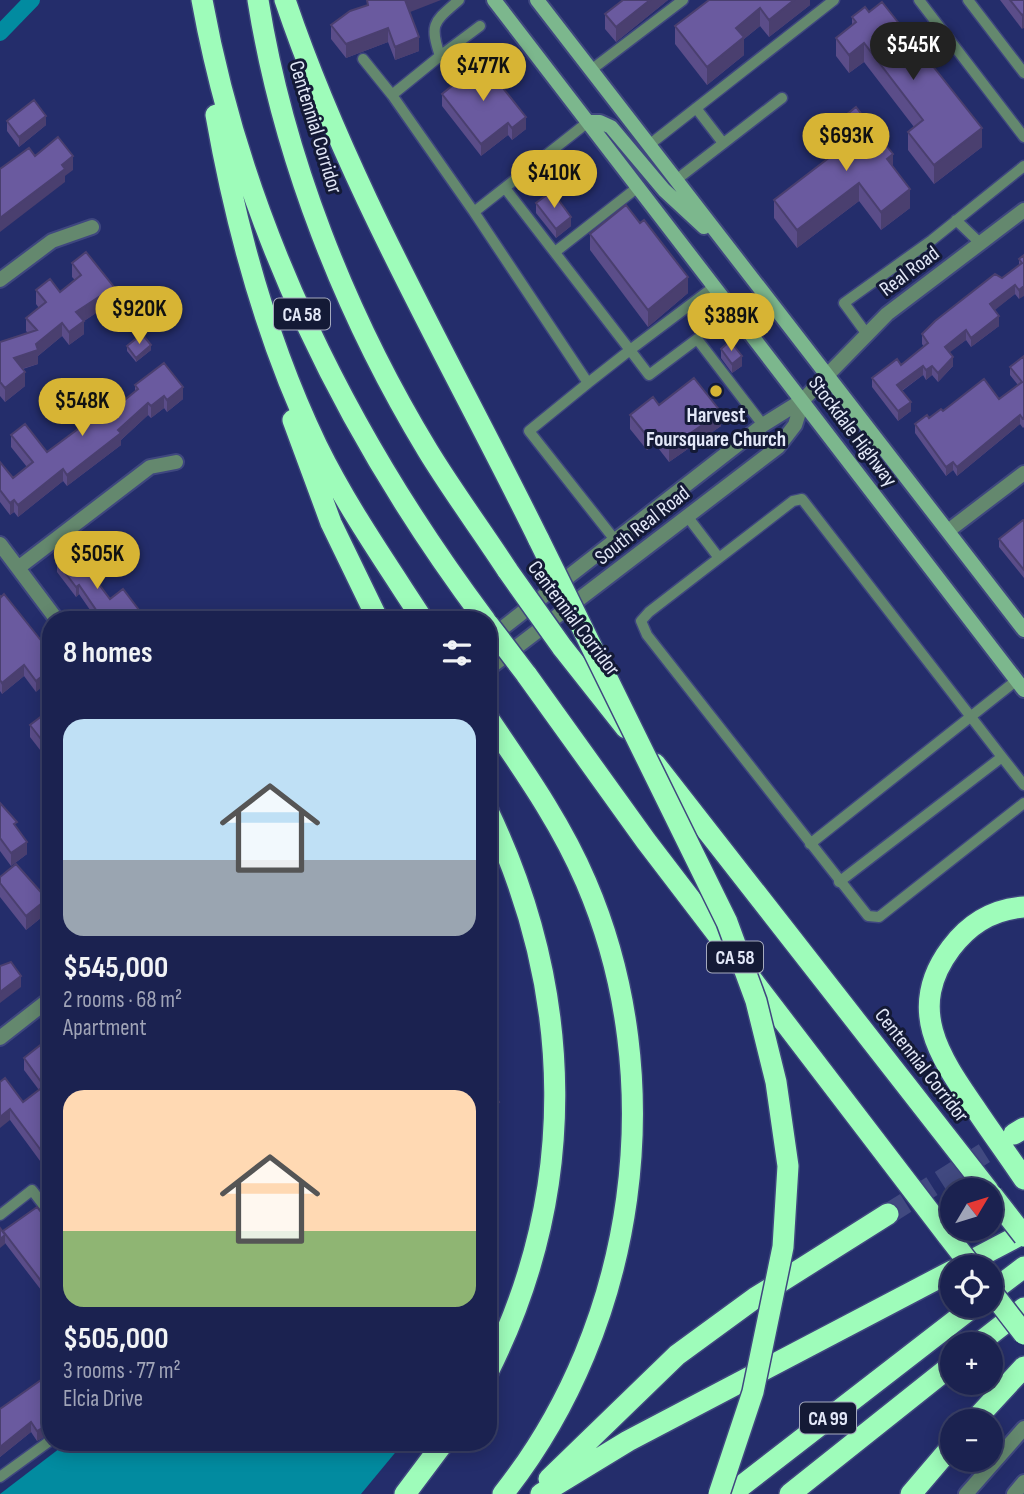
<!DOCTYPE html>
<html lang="en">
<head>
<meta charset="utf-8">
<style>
	body { margin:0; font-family:"Sofia Sans Condensed",sans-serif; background:#282f5a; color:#f1f3f6; height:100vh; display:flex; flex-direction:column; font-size:26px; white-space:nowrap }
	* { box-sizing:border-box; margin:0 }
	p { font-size:23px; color:#a0a4b7 }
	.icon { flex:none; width:38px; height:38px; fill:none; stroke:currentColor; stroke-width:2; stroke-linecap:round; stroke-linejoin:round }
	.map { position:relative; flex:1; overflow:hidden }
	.details { position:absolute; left:42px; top:611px; width:455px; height:840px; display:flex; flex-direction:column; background:#1b2250; border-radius:28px; box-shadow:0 4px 18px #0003,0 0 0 2px #393f67 }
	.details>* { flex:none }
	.needle { width:46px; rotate:52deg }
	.controls { position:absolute; left:940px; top:1178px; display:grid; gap:14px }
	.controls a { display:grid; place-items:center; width:63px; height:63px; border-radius:50%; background:#1b2250; box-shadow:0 4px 18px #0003,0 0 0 2px #393f67; font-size:35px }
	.price { position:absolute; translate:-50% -60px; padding:0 16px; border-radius:24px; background:#d7b434; color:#111; font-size:23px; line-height:46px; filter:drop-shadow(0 2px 4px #0008) }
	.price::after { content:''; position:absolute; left:50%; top:42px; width:21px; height:16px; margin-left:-10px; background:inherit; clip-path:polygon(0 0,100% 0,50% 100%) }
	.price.active { background:#222; color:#fff }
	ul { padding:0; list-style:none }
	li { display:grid; align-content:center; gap:14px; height:371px; padding:0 21px }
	li span { display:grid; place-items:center; height:217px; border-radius:21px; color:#555 }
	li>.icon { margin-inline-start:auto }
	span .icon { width:126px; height:126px; fill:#fffc; stroke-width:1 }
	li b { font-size:30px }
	h2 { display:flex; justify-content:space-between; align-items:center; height:84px; padding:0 21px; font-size:30px }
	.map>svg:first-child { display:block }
	.water { fill:#028ba0 }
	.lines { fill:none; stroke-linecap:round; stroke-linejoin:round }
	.canal { stroke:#028ba0; stroke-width:16 }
	.motorway-tunnel { stroke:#414980; stroke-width:21; stroke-dasharray:21 10; stroke-linecap:butt }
	.service-casing { stroke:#3f477f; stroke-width:13 }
	.minor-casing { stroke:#3f477f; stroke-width:18 }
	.tertiary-casing { stroke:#3f477f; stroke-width:18 }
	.secondary-casing { stroke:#3f477f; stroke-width:18 }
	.motorway-casing { stroke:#3f477f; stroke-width:24 }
	.service { stroke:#64886e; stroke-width:10 }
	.minor { stroke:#64886e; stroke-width:14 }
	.tertiary { stroke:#64886e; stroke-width:14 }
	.secondary { stroke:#7cb78d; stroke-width:14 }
	.motorway { stroke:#9efcba; stroke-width:21 }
	.motorway-bridge-casing { stroke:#3f477f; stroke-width:24; stroke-linecap:butt }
	.motorway-bridge { stroke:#9efcba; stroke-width:21 }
	.wall { fill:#5b4d89 }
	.shaded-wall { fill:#4a3f6f }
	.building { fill:#6a5a9f; stroke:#4a3f6f; stroke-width:2 }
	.poi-dot { fill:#d7b434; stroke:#141a36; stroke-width:2.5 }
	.labels { text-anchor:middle; stroke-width:6; stroke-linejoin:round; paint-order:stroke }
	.shield { fill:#141a36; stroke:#a5aabe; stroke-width:2 }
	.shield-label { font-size:19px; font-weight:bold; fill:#e3e8f8 }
	.street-label { font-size:21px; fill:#e3e8f8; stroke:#141a36 }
	.poi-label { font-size:21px; font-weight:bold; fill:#e3e8f8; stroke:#141a36 }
</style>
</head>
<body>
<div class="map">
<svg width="1024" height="1494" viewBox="0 0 1024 1494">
	<rect width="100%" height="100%" fill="#242d6b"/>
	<path class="water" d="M68 1442H404L361 1494H0Z"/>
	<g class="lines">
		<path class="canal" d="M0 33 32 0"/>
		<path class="motorway-tunnel" d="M888 1214 1013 1135"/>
		<defs>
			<path id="service" d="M919 0 1024 137
				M968 0 1024 73
				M440 56 480 26
				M363 59 392 95 440 56C429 23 434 22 459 0
				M591 70 683 0
				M392 95 474 212
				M696 108 723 143
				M588 122 474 212 588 383 529 431 615 540
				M649 145 834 0
				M676 180 782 98
				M505 188 630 350 588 383
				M956 220 980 243
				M555 252 638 187
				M715 286 630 350 649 375 697 339 763 425
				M866 333 844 303 932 240 1024 166
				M687 516 719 558 649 612 641 621 647 635 868 916 879 917 1024 803
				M719 558 793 501 802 499 1002 757
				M810 844 1017 680
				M839 882 1002 757 1024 785
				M0 1215 32 1190 51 1215
				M0 1477 51 1440"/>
			<path id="minor" d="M0 280 52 241 92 227
				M948 531 1024 473
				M0 544 57 620
				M18 568 150 467 176 462"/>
			<path id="tertiary" d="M491 637 763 425 803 400 887 314 1024 210
				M488 669 778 447 795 425 803 400
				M0 1038 51 998
				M966 1494 1024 1428
				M1014 1494 1024 1482"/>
			<path id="secondary" d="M494 0 1024 690
				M537 0 1024 630
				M588 122H600L611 127 664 190 704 227"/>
			<path id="motorway" d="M202 0C243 226 348 437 485 620
				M258 0C283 157 346 316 428 451 453 492 482 531 508 571
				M285 0C349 189 451 361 539 540
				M216 115C236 228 267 342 317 446 347 507 386 563 423 620
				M293 420 331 523 378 620
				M562 647 626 728
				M526 674 646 841 948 1236
				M488 718C524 771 561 823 586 882 671 1080 637 1325 503 1494
				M655 764 988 1190
				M488 811C575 994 579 1191 488 1372
				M1024 907C994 909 969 924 951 948 906 1008 939 1056 975 1108 991 1132 1008 1155 1024 1179
				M1014 1134 1024 1128
				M959 1267 1024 1233
				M990 1293 1024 1267
				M978 1344 1024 1308
				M974 1421 1024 1367
				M549 1479 677 1355 755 1298 888 1214
				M405 1494 444 1442
				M541 1494 628 1441 952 1271
				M731 1494 974 1306
				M790 1494 952 1365
				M911 1494 952 1446"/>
		</defs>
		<use href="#service" class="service-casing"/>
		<use href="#minor" class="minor-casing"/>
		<use href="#tertiary" class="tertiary-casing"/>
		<use href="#secondary" class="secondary-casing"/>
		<use href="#motorway" class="motorway-casing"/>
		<use href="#service" class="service"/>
		<use href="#minor" class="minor"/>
		<use href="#tertiary" class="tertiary"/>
		<use href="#secondary" class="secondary"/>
		<use href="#motorway" class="motorway"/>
		<defs>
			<path id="motorway-bridge" d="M539 540 727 922 756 1001 776 1082 788 1166 783 1247 753 1392 719 1494
				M508 571 562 647
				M488 624 526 674
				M992 1195 1024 1236
				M948 1236 972 1267
				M990 1290 1024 1334"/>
		</defs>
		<use href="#motorway-bridge" class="motorway-bridge-casing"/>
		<use href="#motorway-bridge" class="motorway-bridge"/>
	</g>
	<path class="wall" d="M367 0 409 12 419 51 395 60 388 42 346 58 331 39V25L367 5Z
		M623 0H668L616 42 605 29V14Z
		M709 0H810V5L769 37 760 26 744 39V55L707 85 675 44V26Z
		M1000 0H1024L1022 29Z
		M852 17 982 147 934 184 908 150V132L914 127 864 62 849 73 836 56V38L852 25Z
		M465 69 526 129 512 140 508 135 481 156 442 106V94L465 75Z
		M7 121 46 125 19 147 7 131Z
		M825 132 893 166 910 208 881 230 859 201 797 248 774 218V200L830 157 825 150Z
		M536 203 571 226 556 238 536 213Z
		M590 234 688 293 648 327 590 250Z
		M1024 255 1019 299 1015 294 994 310 999 326 971 347 966 340 949 352 953 366 938 382 932 375 926 380 923 375 902 391 911 411 898 421 872 387V378L901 365 924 347 922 344V334L1002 278 1019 265V259Z
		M72 263 114 301 84 321V334L69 345 62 336 38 356V364L23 369 25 386 5 402 0 396V342L28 333 26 331V318L39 308 36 304V290L60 292 75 280 72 277Z
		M127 346 151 350 136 362 127 351Z
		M721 349 742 366 732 373 721 358Z
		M1024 356V427L1023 428 1020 424 957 476 953 470 946 476 915 433V424L943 411 999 399 1018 385 1010 375V367Z
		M135 385 183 399 167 412 164 408 151 418 148 415 121 440V445L67 486 63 481 18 517 14 512 10 515 0 502V462L13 478 27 467 11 447V435L47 452 116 407 135 391Z
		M630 415 721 426 669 462 655 444 647 450 630 429Z
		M1024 521V578L999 547V539Z
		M57 562 110 599 139 619 97 620 79 594 76 597 57 572Z
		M0 596 51 653 36 692 24 676 2 694 0 691Z
		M51 709 44 755 30 737V725Z
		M0 803 27 854 11 866 0 851Z
		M0 877 47 913 26 930 0 897Z
		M51 893V910L48 907V896Z
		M51 1054V1159L43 1165 10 1120 0 1082 23 1102 39 1090 24 1070V1058Z
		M51 1225V1303L5 1243V1244L3 1232Z
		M51 1373V1433L37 1441 31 1432 0 1457V1409Z"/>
	<path class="shaded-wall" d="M405 0H441L405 14Z
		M650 0H668L616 42V27Z
		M794 0H810V5L769 37V20Z
		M760 8V26L744 39V55L707 85V67L736 28Z
		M1024 14V28L1022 29V15Z
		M388 28V42L346 58V44Z
		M419 37V51L395 60V47Z
		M864 43V62L849 73V55Z
		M46 116V125L19 147V137Z
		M526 117V129L512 140V128Z
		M508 123V135L481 156V144Z
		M982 128V147L934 184V165Z
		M893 154V173L887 159Z
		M73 156V170L65 176V182L0 232V218Z
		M859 183V201L797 248V230Z
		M910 189V208L881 230V212Z
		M571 217V226L556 238V229Z
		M688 277V293L648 327V310Z
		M1015 285V294L990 314V304Z
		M1024 286V296L1019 299V290Z
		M114 287V301L84 321V334L69 345V332L76 312Z
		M999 316V326L971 347V338Z
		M62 323V336L38 356V364L14 371V358L36 344Z
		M966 330V340L945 356V347Z
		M151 345V350L136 362V358Z
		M742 356V366L732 373V364Z
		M953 357V366L938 382V373Z
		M923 366V375L897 394V385Z
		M932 366V375L926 380V370Z
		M25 372V386L5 402V388Z
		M183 387V399L167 412V400Z
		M164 396V408L151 418V406Z
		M911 402V411L898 421V411Z
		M148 403V415L121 440V445L67 486V475Z
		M721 412V426L669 462V448Z
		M1020 415V424L957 476V467Z
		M655 430V444L647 450V436Z
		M953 462V470L946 476V467Z
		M63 469V481L18 517V505Z
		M14 500V512L10 515V503Z
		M79 585V594L76 597V587Z
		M139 610 138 620H126Z
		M24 665V676L2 694V683Z
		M51 669V680L36 692V681Z
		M51 738V750L44 755V743Z
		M27 842V854L11 866V853Z
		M47 899V913L26 930V916Z
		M21 976V987L0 1003V992Z
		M498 1088V1097L492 1102V1092Z
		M499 1102V1112L488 1120V1111Z
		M10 1109V1120L0 1128V1117Z
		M51 1148V1159L43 1165V1153Z
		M5 1235V1244L0 1248V1239Z
		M31 1422V1432L0 1457V1447Z
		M51 1423V1433L37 1441V1431Z"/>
	<path class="building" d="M367 0H405L419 37 395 47 388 28 346 44 331 25 350 11 368 5Z
		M623 0H650L616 27 605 14Z
		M709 0H794L769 20 760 8 736 28 744 37 707 67 675 26Z
		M1010 0H1024V14L1022 15Z
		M882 2 982 128 934 165 908 132 923 120 864 43 849 55 836 38 856 22 852 17 865 7 869 12Z
		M479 58 526 117 512 128 508 123 481 144 442 94 468 73 465 69Z
		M34 100 46 116 19 137 7 121Z
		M856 107 893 154 887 159 910 189 881 212 859 183 797 230 774 200 839 150 825 132Z
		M58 137 73 156 62 165 65 169 0 218V169L29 148 35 156Z
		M552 191 571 217 556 229 536 203Z
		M626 205 640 223 644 220 688 277 648 310 590 234Z
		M86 252 114 287 76 312 84 321 69 332 62 323 36 344 38 350 14 358 25 372 5 388 0 382V342L37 330 26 318 46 302 36 290 50 279 60 292 81 275 72 263Z
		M1024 255V286L1019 290 1015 285 990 304 999 316 971 338 966 330 945 347 953 357 938 373 932 366 926 370 923 366 897 385 911 402 898 411 872 378 897 359 901 365 928 343 922 334 935 321 995 274 1002 278 1022 263 1019 259Z
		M142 334 151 345 136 358 127 346Z
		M730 341 742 356 732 364 721 349Z
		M1024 356V419H1023L1020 415 957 467 953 462 946 467 915 424 927 415 929 418 941 409 943 411 984 379 999 399 1022 382 1010 367Z
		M164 363 183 387 167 400 164 396 151 406 148 403 118 430 121 433 67 475 63 469 18 505 14 500 10 503 0 490V462L13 478 33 462 11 435 25 424 47 452 113 403 116 407 138 389 135 385Z
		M694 378 721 412 669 448 655 430 647 436 630 415 653 397 659 405Z
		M1023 520 1024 521V570L999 539Z
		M73 550 110 599 123 589 139 610 126 620H103L79 585 76 587 57 562Z
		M4 594 51 653V669L36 681 24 665 2 683 0 680V596L1 597Z
		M51 709V738L44 743 30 725Z
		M0 803 17 822 14 824 27 842 11 853 0 838Z
		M16 864 47 899 26 916 0 883V877Z
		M11 962 21 976 0 992V966Z
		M43 1043 51 1054V1148L43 1153 10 1109 0 1117V1082L5 1078 23 1102 44 1086 24 1058Z
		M488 1075 498 1088 492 1092 499 1102 488 1111Z
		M37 1207 51 1225V1294L3 1231Z
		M0 1228 5 1235 0 1239Z
		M51 1373V1423L37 1431 31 1422 0 1447V1409Z"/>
	<circle class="poi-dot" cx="716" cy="391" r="7"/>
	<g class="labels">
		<g class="shield">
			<rect x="274" y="298.5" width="56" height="31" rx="5"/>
			<rect x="707" y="941.5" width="56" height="31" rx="5"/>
			<rect x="800" y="1402.5" width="56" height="31" rx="5"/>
		</g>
		<g class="shield-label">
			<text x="302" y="321">CA 58</text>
			<text x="735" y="964">CA 58</text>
			<text x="828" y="1425">CA 99</text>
		</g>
		<g class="street-label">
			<text transform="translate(316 127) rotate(73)" y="7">Centennial Corridor</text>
			<text transform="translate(909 271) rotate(-37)" y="7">Real Road</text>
			<text transform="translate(853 431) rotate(53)" y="7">Stockdale Highway</text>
			<text transform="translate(642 525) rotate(-38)" y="7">South Real Road</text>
			<text transform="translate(574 618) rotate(53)" y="7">Centennial Corridor</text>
			<text transform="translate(922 1065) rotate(52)" y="7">Centennial Corridor</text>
		</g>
		<g class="poi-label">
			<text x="716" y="422">Harvest<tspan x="716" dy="24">Foursquare Church</tspan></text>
		</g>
	</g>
</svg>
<div class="controls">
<a><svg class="needle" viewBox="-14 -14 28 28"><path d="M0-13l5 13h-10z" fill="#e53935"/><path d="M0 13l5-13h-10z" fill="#a0a4b7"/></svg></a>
<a><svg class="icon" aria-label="locate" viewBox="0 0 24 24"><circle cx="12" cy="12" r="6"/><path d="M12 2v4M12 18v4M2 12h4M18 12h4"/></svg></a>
<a>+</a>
<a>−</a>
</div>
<b class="price active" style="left:913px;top:82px">$545K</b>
<b class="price" style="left:483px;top:103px">$477K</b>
<b class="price" style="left:846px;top:173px">$693K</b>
<b class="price" style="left:554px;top:210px">$410K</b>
<b class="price" style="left:139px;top:346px">$920K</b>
<b class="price" style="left:731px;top:353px">$389K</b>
<b class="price" style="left:82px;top:438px">$548K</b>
<b class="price" style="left:97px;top:591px">$505K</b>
<section class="details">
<h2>8 homes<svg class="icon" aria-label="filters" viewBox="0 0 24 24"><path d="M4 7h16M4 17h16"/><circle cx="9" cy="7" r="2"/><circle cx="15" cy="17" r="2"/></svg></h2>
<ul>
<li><span style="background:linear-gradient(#bfe0f5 65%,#9aa5b1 0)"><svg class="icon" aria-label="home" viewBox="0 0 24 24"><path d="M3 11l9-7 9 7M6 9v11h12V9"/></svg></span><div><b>$545,000</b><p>2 rooms · 68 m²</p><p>Apartment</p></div></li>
<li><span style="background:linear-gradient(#ffd9b3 65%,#8fb573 0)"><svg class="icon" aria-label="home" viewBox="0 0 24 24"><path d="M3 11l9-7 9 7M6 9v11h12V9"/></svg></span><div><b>$505,000</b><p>3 rooms · 77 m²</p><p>Elcia Drive</p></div></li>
</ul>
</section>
</div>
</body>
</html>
